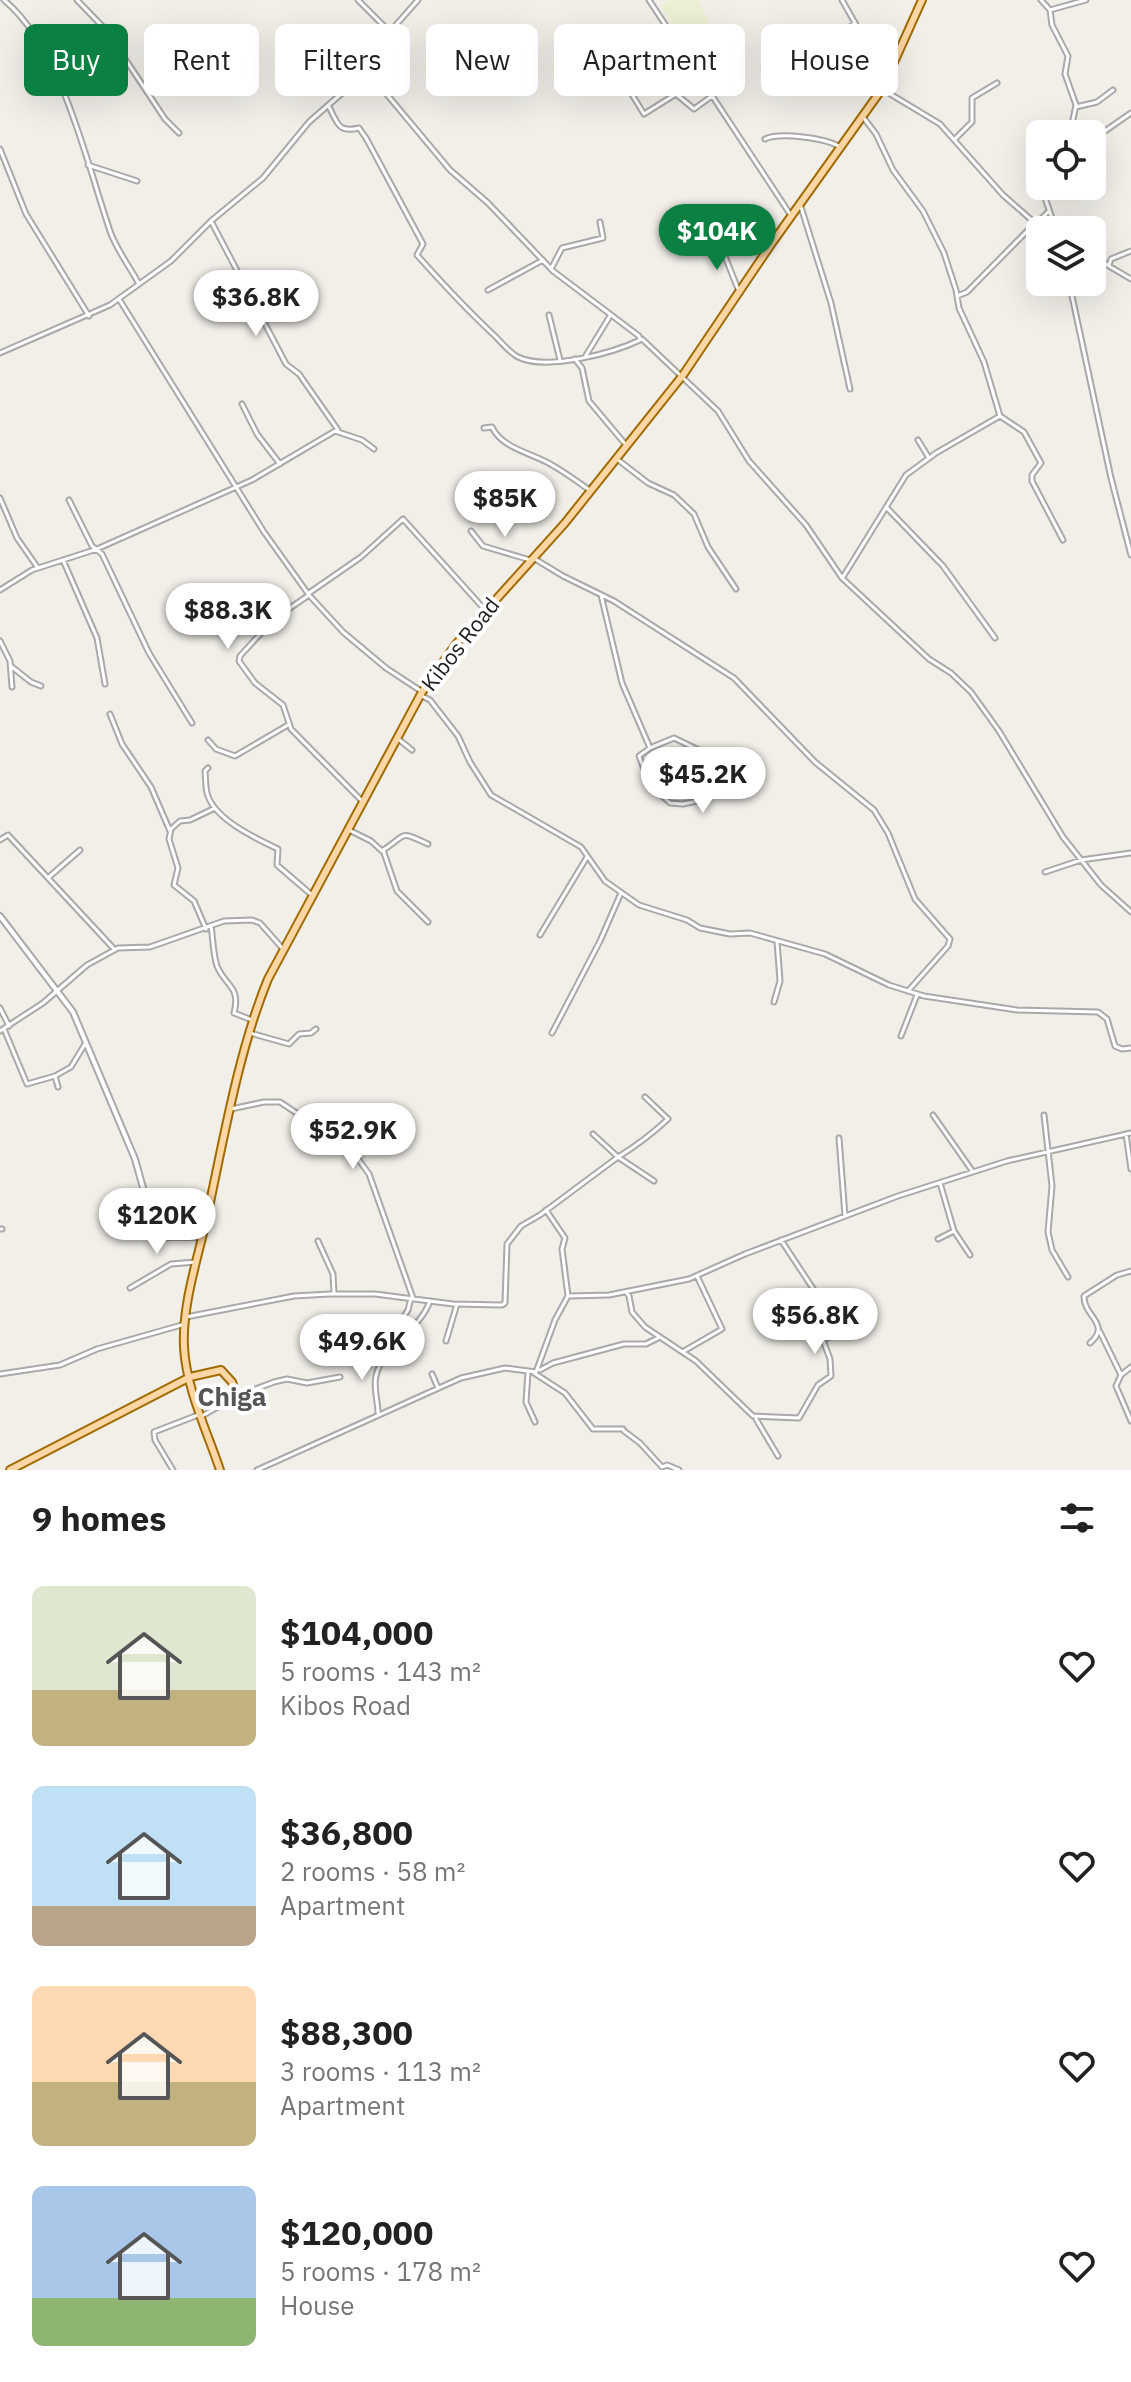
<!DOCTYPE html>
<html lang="en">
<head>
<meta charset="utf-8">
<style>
	body { margin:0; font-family:"IBM Plex Sans",sans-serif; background:#f2f2f2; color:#222; height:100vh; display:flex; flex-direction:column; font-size:30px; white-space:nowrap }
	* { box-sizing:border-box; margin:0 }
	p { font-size:26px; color:#767676 }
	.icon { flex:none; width:44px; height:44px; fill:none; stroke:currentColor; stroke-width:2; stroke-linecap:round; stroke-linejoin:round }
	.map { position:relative; height:1470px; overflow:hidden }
	.panel { display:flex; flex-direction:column; background:#fff; flex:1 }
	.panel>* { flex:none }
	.banner { position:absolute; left:24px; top:24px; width:1084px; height:72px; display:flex; gap:16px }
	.tools { position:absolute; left:1026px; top:120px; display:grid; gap:16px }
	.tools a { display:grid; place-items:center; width:80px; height:80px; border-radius:12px; background:#fff; box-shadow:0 8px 32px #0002; font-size:40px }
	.price { position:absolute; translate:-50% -68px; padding:0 18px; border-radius:28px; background:#fff; color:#222; font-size:26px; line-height:52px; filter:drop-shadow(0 2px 4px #0008) }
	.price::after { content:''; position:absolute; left:50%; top:48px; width:24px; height:18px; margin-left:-12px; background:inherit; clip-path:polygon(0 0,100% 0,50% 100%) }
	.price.on { background:#0b8043; color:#fff }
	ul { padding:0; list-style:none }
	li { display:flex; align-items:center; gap:24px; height:200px; padding:0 32px }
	li span { display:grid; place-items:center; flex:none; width:224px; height:160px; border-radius:12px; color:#555 }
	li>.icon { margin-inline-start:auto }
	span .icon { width:96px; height:96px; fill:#fffc; stroke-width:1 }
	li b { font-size:34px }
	h2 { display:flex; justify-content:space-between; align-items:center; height:96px; padding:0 32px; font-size:34px }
	.tag { padding:0 28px; border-radius:12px; background:#fff; box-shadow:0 8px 32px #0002; font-size:28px; line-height:72px }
	.tag.on { background:#0b8043; color:#fff }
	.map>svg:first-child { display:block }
	.farmland { fill:#eef0d5 }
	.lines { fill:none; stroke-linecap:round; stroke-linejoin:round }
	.minor-casing { stroke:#a9a9a9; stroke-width:7 }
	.tertiary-casing { stroke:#a9a9a9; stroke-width:8 }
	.primary-casing { stroke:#a06b00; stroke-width:10 }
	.minor { stroke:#fff; stroke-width:3 }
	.tertiary { stroke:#fff; stroke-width:4 }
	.primary { stroke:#fcd6a4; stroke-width:6 }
	.labels { text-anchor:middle; stroke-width:8; stroke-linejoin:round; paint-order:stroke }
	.street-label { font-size:22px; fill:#222; stroke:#fff }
	.quarter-label { font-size:26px; font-weight:bold; fill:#555; stroke:#fff }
</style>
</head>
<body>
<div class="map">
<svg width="1131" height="1470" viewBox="0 0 1131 1470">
	<rect width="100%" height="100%" fill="#f2efe9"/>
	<path class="farmland" d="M669 0H699L709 24 677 33 661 5Z"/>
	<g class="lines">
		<defs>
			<path id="minor" d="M4 0C62 48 86 161 110 231 116 249 130 267 139 284
				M77 0 106 30 165 119 179 133
				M358 0 390 32
				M649 0 790 214
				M842 0 885 76
				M1041 0 1050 10 1052 25 1068 56 1065 74 1076 105 1070 134
				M1050 10 1086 0
				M783 48 799 68 855 23
				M609 57 644 114 676 94 694 109 712 96
				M882 89 940 124 1003 195 1043 230
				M328 105C338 123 337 133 359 128L366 138 423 244 417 255C442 283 468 311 495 336 502 343 510 353 518 357 547 371 613 353 640 340L639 336 553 271 488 203 450 170 364 67
				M1076 107 1097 102 1113 90
				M863 117 876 134 893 170 923 211 944 253 956 290 959 308 984 362 1000 416 1024 432 1041 463 1032 475V481L1063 540
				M765 139C780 132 826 138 840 147
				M955 139 972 122V98L997 83
				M1092 140 1131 113
				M0 149 26 214 89 316
				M88 165 137 181
				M1041 186 1056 230
				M801 207 831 303 850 389
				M211 221 286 364 299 374 338 430
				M1036 224 1049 211
				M720 244 738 289
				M1092 256 1131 279
				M1109 265 1111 259 1131 251
				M551 269 562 248 603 238 600 222
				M1069 282 1111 478 1131 555
				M488 290 543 260
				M957 296 967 292 1035 223
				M119 299 264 532 309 595 343 632 386 668 421 691
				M549 315 560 360
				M642 339 718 411 749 461 806 525 842 578 929 659 951 673 971 692 999 731 1063 837 1101 885 1131 912
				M0 353 110 305 171 261 211 221 263 178 309 122 349 87 380 43 418 0
				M585 357 610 316
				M575 359 582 368 589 401 626 445
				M242 404 257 434 280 464
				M484 428 492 427C502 449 533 453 552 465 566 473 578 482 591 491
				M918 440 929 458
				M617 459 648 483 674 495 694 514 708 547 736 589
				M0 498 17 538 38 568
				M69 500 92 546 102 554 149 653 192 723
				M887 508 943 566 995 638
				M471 531 483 546 530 560
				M535 559 563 576 614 601 734 678 815 762 874 810 888 833 915 899 950 939 948 946 908 991
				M63 560 97 638 105 684
				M843 577 906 475 936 453 1000 416
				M0 590 32 570 97 549 252 480 335 431 362 440 374 449
				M309 593 361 557 403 519 486 611
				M309 595 274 619 240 656 239 661 255 683 283 705 291 729 362 801
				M601 595 622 683 650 748 639 756 646 774
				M0 641 10 661 12 687
				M12 667 31 682 41 686
				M420 695 430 700 458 736 470 762 491 795 581 847 605 881 639 905 687 920 700 928 730 934 750 933 825 954 889 985 924 996 1017 1010 1098 1012 1107 1019 1115 1046 1122 1049 1131 1048
				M110 714 122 744 151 787 170 831
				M397 738 412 750
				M208 740 216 749 235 756 288 725
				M650 748 674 738 701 751 717 767 707 799 683 804 670 803 657 791 654 782
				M208 768 205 771C206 779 205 789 208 796 216 820 257 839 278 849L277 865 313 896
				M349 830 371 841 382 851C408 834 398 830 428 844
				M0 840 8 835 115 950
				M383 850 397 891 428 922
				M1045 872 1081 860 1131 853
				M49 877 80 850
				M211 926C213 938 213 954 217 966 225 986 241 986 234 1013L252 1020
				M206 929 194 901 174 885 178 868 169 839 171 829 180 821 190 820 215 808
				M540 935 587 857
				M774 1002 780 981 777 941
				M0 1008 9 1026
				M4 1029 27 1084 55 1076
				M0 1031 43 1003 87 965 118 948 150 947 224 921 252 920 260 923 283 949
				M250 1033 289 1044 299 1034 311 1033 316 1029
				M552 1033 600 941 621 893
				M901 1036 917 995
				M58 1087 55 1076 71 1067 85 1044
				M231 1109 264 1102H280L295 1112 332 1130 345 1141 369 1174 413 1298
				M933 1115 973 1172
				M1044 1115 1052 1186 1048 1232 1052 1250 1068 1277
				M593 1134 618 1157C636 1146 653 1133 668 1119L645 1097
				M1126 1134 1131 1169
				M839 1138 845 1216
				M940 1183 954 1231 970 1255
				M546 1210 565 1238 562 1249 568 1296
				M0 1229H2
				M938 1239 954 1231
				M318 1241 333 1274 334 1294
				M130 1288 171 1264 196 1262
				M626 1292 629 1296 632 1312 645 1327 696 1361 753 1416 799 1418 818 1385 831 1376 830 1359 823 1340 841 1331 781 1240
				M186 1317 294 1296 330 1294H375L453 1304 502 1305 505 1303 507 1244 521 1226 540 1215 618 1157 654 1181
				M395 1330 408 1310 411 1298
				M1100 1332 1121 1375
				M446 1341 457 1304
				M1090 1343C1112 1324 1083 1316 1084 1296L1117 1275 1131 1271
				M684 1351 722 1329 697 1276
				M365 1360 374 1352 382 1356
				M1131 1367 1121 1375 1116 1386 1131 1421
				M540 1370 553 1363 624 1344H646L658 1338
				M528 1372 526 1402 535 1422
				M534 1373 565 1393 593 1429H623
				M0 1374 60 1365 97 1349 185 1324
				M432 1374 438 1388
				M378 1413C378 1401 373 1387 376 1376 383 1344 419 1332 430 1301
				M756 1419 778 1456
				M624 1431 640 1443 662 1467 667 1465 679 1470
				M173 1470 155 1440 154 1432 198 1415 202 1416 237 1396 274 1382 287 1379 307 1383 340 1377
				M257 1470 461 1378 505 1368 536 1372 555 1320 568 1296 609 1295 689 1279 745 1254 898 1196 1007 1161 1131 1133"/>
			<path id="tertiary" d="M0 916 73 1012 135 1159 155 1231 162 1237H202"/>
			<path id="primary" d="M10 1470 190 1377 221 1370 232 1382 237 1396
				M220 1470C207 1431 186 1388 184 1347 182 1306 197 1261 206 1221 223 1143 238 1052 268 979L422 692 456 644 565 523 683 375 772 243 882 89 922 0"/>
		</defs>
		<use href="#minor" class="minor-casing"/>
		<use href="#tertiary" class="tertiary-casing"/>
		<use href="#primary" class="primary-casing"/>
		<use href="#minor" class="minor"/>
		<use href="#tertiary" class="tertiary"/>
		<use href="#primary" class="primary"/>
	</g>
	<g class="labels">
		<g class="street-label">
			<text transform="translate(460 644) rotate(-52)" y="8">Kibos Road</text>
		</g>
		<g class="quarter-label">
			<text x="232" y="1406">Chiga</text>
		</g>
	</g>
</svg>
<div class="tools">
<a><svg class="icon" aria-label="locate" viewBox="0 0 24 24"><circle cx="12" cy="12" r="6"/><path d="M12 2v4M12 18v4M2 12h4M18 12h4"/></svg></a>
<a><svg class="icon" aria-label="layers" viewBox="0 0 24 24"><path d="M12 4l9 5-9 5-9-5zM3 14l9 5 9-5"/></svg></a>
</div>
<b class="price on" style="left:717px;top:272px">$104K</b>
<b class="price" style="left:256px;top:338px">$36.8K</b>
<b class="price" style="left:505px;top:539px">$85K</b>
<b class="price" style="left:228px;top:651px">$88.3K</b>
<b class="price" style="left:703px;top:815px">$45.2K</b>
<b class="price" style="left:353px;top:1171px">$52.9K</b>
<b class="price" style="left:157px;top:1256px">$120K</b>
<b class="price" style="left:815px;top:1356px">$56.8K</b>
<b class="price" style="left:362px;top:1382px">$49.6K</b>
<div class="banner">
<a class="tag on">Buy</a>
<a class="tag">Rent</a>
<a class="tag">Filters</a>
<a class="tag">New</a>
<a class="tag">Apartment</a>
<a class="tag">House</a>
</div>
</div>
<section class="panel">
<h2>9 homes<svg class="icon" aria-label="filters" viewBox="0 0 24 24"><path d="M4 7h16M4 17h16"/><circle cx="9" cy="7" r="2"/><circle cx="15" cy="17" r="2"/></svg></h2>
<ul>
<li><span style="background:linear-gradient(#dfe7d0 65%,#c2b280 0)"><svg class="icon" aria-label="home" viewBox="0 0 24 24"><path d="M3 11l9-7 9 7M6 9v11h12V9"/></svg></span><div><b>$104,000</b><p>5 rooms · 143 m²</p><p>Kibos Road</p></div><svg class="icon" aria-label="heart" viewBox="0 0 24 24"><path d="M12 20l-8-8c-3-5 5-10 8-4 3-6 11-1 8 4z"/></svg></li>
<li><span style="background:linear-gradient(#bfe0f5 75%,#b9a48a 0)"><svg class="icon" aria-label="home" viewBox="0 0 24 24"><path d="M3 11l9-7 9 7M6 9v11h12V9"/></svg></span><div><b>$36,800</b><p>2 rooms · 58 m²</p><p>Apartment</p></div><svg class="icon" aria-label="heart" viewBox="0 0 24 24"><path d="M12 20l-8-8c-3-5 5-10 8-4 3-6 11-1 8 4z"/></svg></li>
<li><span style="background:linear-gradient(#ffd9b3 60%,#c2b280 0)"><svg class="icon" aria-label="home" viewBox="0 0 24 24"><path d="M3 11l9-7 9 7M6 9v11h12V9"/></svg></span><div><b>$88,300</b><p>3 rooms · 113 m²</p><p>Apartment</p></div><svg class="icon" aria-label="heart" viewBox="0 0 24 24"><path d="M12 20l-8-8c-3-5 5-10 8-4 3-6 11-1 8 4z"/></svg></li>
<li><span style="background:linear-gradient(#a9c7e8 70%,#8fb573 0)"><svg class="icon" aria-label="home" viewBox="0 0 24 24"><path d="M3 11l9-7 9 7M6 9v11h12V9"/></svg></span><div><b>$120,000</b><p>5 rooms · 178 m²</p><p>House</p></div><svg class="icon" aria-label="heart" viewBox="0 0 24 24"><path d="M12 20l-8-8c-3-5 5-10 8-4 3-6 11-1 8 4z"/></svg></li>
</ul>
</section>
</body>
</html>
